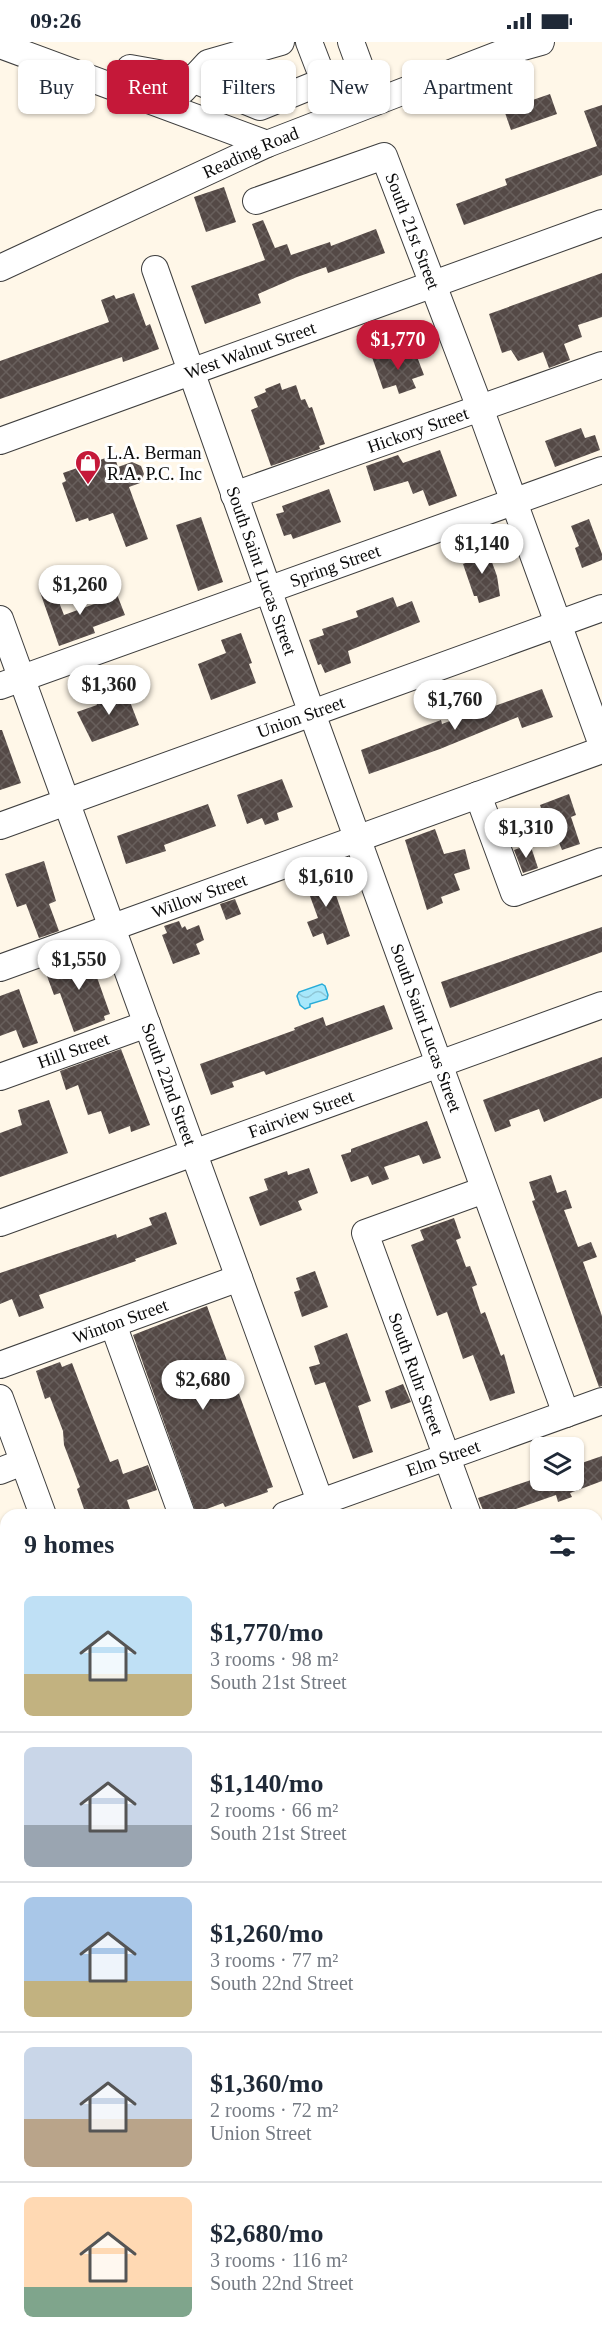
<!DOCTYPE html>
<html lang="en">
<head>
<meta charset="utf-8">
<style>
	body { margin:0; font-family:"Times New Roman",serif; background:#f6f6f7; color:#1f2937; height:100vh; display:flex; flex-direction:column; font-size:22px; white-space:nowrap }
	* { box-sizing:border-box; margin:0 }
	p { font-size:20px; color:#747a83 }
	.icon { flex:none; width:33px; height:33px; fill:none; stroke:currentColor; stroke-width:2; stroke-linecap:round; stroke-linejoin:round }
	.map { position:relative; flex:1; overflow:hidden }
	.details { position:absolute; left:0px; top:1467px; width:603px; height:836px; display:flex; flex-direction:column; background:#fff; border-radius:18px 18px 0 0; box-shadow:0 2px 4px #0004 }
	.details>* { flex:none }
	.top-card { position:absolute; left:18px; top:18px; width:567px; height:54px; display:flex; gap:12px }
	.buttons { position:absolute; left:530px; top:1395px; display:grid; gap:12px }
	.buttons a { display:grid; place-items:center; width:54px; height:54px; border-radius:9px; background:#fff; box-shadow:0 2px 4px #0004; font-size:30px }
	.price { position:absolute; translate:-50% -51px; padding:0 14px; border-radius:21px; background:#fff; color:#222; font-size:20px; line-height:39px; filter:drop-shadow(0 2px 3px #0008) }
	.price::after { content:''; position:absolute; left:50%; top:36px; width:18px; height:14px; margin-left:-9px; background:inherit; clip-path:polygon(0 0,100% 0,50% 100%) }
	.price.selected { background:#c51839; color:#fff }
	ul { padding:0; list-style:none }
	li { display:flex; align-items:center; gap:18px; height:150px; padding:0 24px }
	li+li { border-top:2px solid #e0e1e3 }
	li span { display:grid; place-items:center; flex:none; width:168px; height:120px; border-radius:9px; color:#555 }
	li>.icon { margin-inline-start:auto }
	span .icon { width:72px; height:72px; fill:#fffc; stroke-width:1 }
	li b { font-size:26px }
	h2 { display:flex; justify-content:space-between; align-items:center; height:72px; padding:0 24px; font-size:26px }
	.pill { padding:0 21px; border-radius:9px; background:#fff; box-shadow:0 2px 4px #0004; font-size:21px; line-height:54px }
	.pill.selected { background:#c51839; color:#fff }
	.status { display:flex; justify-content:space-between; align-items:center; height:42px; padding:0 30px; background:#fff; direction:ltr }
	.status svg { height:16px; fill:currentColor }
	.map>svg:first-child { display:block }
	.water { fill:url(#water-waves); stroke:#29acd8; stroke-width:1.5 }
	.building { fill:url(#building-cross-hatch) }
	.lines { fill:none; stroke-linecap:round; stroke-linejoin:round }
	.minor-casing { stroke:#3e3e3e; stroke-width:28 }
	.minor { stroke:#fff; stroke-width:26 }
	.labels { text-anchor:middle; stroke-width:6; stroke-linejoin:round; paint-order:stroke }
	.street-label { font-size:18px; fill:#0b0b0b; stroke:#fff }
	.poi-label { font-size:18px; fill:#0b0b0b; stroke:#fff; text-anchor:start }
</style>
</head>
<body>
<div class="status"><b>09:26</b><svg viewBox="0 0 49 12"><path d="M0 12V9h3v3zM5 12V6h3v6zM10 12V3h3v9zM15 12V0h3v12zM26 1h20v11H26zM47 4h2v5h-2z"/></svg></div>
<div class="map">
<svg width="602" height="2302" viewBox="0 0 602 2302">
	<defs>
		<pattern id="water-waves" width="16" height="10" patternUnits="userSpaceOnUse" patternTransform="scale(1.5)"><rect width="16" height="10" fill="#a8e8fb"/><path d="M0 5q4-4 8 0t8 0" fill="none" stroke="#8fc6d6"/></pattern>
		<pattern id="building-cross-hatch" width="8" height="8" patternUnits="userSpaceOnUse" patternTransform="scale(1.5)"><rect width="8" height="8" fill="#544946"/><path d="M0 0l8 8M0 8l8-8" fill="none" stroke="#685f5c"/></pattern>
	</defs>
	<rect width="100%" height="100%" fill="#fff7e8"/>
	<path class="water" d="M322 942 325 944 328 953 327 957 310 962V965L305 967 300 963 297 954 299 950Z"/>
	<path class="building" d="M550 52 557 72 511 88 504 68Z
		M602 63V133L464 183 456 162 507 143 505 137 597 104 584 69Z
		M224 145 236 180 206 190 194 155Z
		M263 178 275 206 287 202 291 213 330 200 331 204 376 187 385 211 328 231 326 225 297 235 258 252 261 261 205 282 191 244 265 218 252 182Z
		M602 231V275L578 283 582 295 564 302 570 318 549 326 543 310 518 319 511 308 502 311 489 272Z
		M134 251 146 284 150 282 159 307 123 320 122 315 0 357V319L109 280 101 258 114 253 116 257Z
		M394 307 397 319 416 312 424 333 412 337 416 346 399 352 396 343 383 347 372 315Z
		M280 341 282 348 296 343 301 358 305 357 309 366 312 365 325 402 319 404 320 407 271 424 251 368 258 365 254 355 266 350 265 347Z
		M581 386 585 396 595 393 600 408 555 425 545 399Z
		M440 408 457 454 429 464 423 448 413 452 408 439 374 449 366 424 398 413 403 421Z
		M114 413 118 425 132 420 141 424 144 432 140 441 129 445 148 497 126 505 113 471 89 479 88 476 76 480 62 441 66 439 63 431Z
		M329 447 341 480 293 497 291 492 284 494 276 472 284 470 282 464Z
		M201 475 223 540 198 549 176 483Z
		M589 477 602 512V518L582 526 575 506 579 504 571 484Z
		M486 504 497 534 500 554 479 561 477 554H474L463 522 468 520 465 511Z
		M53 545 64 573 97 561 96 557 116 550 125 573 93 585 95 591 59 604 40 550Z
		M393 555 397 565 412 559 420 580 348 609 351 621 325 631 321 622 318 623 309 598 324 593 322 587 358 575 356 569Z
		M241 591 252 621 249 622 256 641 211 658 198 622 226 611 221 598Z
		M125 647 139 683 92 700 77 670 97 663 94 655 110 648 111 652Z
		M542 647 553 675 522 686 518 675 440 707 369 732 361 708 441 678 442 682 489 664V666Z
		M0 688H2L21 741 0 748Z
		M282 737 293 765 277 771 279 778 265 783 262 776 247 782 237 753Z
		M569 752 576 773 571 775 580 802 562 808 558 798 552 800 540 763Z
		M208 762 216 784 164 803 166 809 126 822 117 794Z
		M435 787 444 812 465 807 470 827 454 832 460 848 441 855 443 861 427 868 405 798Z
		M530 802 538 826 523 831 514 808Z
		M44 819 56 859 49 862 59 889 39 896 26 862 17 865 5 832Z
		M327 827 350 894 327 903 323 891 313 895 307 880 318 876 303 835Z
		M235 857 241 872 226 878 220 862Z
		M179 879 182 886 185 884 187 888 199 883 204 898 196 902 200 912 173 922 162 893 167 891 164 884Z
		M602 885V910L450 966 441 940Z
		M88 910 110 972 104 974 105 978 74 990 60 951 54 953 44 926Z
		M19 947 38 1001 23 1006 16 988 0 994V954Z
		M384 963 393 987 266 1033 264 1029 232 1040 234 1045 211 1053 200 1022 295 988 294 986 323 975 326 984Z
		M121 1007 150 1083 131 1090 130 1084 109 1092 101 1069 88 1073 78 1043 66 1048 60 1029Z
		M602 1015V1056L544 1080 539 1067 509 1078 511 1084 495 1090 483 1058Z
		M49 1058 68 1111 0 1135V1091L22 1083 18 1068Z
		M427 1079 441 1116 423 1122 419 1113 384 1125 389 1137 372 1143 368 1134 351 1140 341 1113 351 1110V1107Z
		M309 1126 318 1151 298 1159 302 1168 260 1184 249 1155 268 1148 264 1137 287 1129 288 1133Z
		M551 1133 557 1151 566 1148 572 1166 564 1168 578 1205 591 1200 597 1215 583 1220 602 1274V1344L599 1345 532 1159 535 1158 529 1140Z
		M166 1170 177 1202 135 1217 136 1219 39 1253 44 1266 19 1275 12 1257 0 1262V1231L116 1192 117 1196 152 1183 149 1176Z
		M454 1176 461 1196 456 1198 466 1225 470 1224 477 1243 472 1245 481 1272 485 1270 501 1314 504 1312 515 1351 490 1359 473 1313 463 1317 447 1270 437 1274 411 1203 424 1198 420 1188Z
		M315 1229 328 1265 302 1275 294 1250 300 1248 296 1236Z
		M207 1264 273 1445 267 1447 268 1450 225 1465 223 1461 196 1471 133 1293Z
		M347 1291 371 1359 358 1364 373 1410 353 1417 325 1340 315 1343 309 1325 320 1322 314 1304Z
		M60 1320 62 1325 72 1321 110 1420 118 1417 123 1432 148 1423 157 1448 127 1458 132 1473H86L77 1447 80 1445 64 1403 63 1389 50 1355 45 1357 36 1329Z
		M403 1342 411 1360 391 1367 385 1349Z
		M602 1414V1439L570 1451 572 1455 558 1460 556 1453 499 1473H485L478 1456 540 1435V1438H573V1424Z"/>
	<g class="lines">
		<defs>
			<g id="minor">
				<path d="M351 0 373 60"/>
				<path d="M0 3 267 102"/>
				<path d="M130 26 192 37 260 65 324 39 309 0"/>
				<path d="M183 48 208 21 281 0"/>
				<path id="s1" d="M256 159 384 114 480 366 602 703"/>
				<path id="s2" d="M0 226 267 102 505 10 541 0"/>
				<path id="s3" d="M155 227 305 652 566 1372"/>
				<path id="s4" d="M0 399 602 181"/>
				<path id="s5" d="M234 453 602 323"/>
				<path id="s6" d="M0 577 325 1473"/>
				<path id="s7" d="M0 644 602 428"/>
				<path d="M478 753 514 851 602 819"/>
				<path id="s8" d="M0 784 602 566"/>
				<path id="s9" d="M0 926 602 708"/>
				<path id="s10" d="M0 1035 147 982"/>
				<path id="s11" d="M0 1181 602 963"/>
				<path d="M113 1282 182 1473"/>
				<path id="s12" d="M0 1323 239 1236"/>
				<path d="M0 1356 43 1473"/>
				<path d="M0 1429 23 1420"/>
				<path id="s13" d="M285 1473 602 1359"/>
				<path d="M468 1473 365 1191 484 1148"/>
				<path d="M0 1576 6 1574"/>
				<path d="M0 1721 6 1737"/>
				<path d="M597 1741 602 1740"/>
				<path d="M597 1823 602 1836"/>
				<path d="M0 1959 6 1957"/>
				<path d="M0 2112 6 2128"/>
				<path d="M597 2226 602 2239"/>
				<path d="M66 2296 68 2302"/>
				<path d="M209 2296 211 2302"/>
				<path d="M344 2296 346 2302"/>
				<path d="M481 2296 483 2302"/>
			</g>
		</defs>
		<use href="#minor" class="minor-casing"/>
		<use href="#minor" class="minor"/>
	</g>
	<defs>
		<symbol id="shop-pin" viewBox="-11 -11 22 30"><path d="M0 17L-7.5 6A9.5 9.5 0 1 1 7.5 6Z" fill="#c51839" stroke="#fff"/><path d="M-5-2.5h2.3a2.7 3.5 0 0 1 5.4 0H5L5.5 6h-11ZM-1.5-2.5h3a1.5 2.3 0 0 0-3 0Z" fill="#fff"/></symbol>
	</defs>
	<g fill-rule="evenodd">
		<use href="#shop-pin" x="73" y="406" width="30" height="40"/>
	</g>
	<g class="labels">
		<g class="street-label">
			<text dy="6" stroke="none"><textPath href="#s2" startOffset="276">Reading Road</textPath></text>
			<text dy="6" stroke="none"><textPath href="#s1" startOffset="216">South 21st Street</textPath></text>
			<text dy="6" stroke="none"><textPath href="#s4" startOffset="266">West Walnut Street</textPath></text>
			<text dy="6" stroke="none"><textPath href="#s5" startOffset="195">Hickory Street</textPath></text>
			<text dy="6" stroke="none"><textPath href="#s7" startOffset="356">Spring Street</textPath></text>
			<text dy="6" stroke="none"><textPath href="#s3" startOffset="320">South Saint Lucas Street</textPath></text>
			<text dy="6" stroke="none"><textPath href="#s8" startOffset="320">Union Street</textPath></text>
			<text dy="6" stroke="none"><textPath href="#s9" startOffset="212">Willow Street</textPath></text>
			<text dy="6" stroke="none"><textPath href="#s3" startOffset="806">South Saint Lucas Street</textPath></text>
			<text dy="6" stroke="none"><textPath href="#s10" startOffset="78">Hill Street</textPath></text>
			<text dy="6" stroke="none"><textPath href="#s6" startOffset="495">South 22nd Street</textPath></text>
			<text dy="6" stroke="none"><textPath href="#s11" startOffset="320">Fairview Street</textPath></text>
			<text dy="6" stroke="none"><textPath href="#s12" startOffset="128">Winton Street</textPath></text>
			<text transform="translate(416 1332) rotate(70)" y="6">South Ruhr Street</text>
			<text dy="6" stroke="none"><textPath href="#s13" startOffset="168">Elm Street</textPath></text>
		</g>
		<g class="poi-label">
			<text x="107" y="417">L.A. Berman<tspan x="107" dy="21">R.A. P.C. Inc</tspan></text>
		</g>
	</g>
</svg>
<div class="buttons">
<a><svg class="icon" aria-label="layers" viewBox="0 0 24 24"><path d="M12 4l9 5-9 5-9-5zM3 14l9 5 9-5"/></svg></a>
</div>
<b class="price selected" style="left:398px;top:329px">$1,770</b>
<b class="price" style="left:482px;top:533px">$1,140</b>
<b class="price" style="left:80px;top:574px">$1,260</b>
<b class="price" style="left:109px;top:674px">$1,360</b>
<b class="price" style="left:455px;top:689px">$1,760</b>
<b class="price" style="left:526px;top:817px">$1,310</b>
<b class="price" style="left:326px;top:866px">$1,610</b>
<b class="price" style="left:79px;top:949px">$1,550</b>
<b class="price" style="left:203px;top:1369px">$2,680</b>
<div class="top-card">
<a class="pill">Buy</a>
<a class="pill selected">Rent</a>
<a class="pill">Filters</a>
<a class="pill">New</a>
<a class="pill">Apartment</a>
</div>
<section class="details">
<h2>9 homes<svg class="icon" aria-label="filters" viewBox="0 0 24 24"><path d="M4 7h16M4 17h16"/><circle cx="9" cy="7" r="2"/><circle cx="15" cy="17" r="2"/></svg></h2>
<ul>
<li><span style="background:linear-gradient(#bfe0f5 65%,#c2b280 0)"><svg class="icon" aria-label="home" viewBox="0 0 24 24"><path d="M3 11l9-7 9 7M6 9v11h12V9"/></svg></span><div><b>$1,770/mo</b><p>3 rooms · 98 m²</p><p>South 21st Street</p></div></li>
<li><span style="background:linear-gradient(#c9d6e8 65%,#9aa5b1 0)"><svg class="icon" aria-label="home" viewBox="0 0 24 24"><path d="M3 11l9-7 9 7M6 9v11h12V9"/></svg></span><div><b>$1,140/mo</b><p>2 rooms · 66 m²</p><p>South 21st Street</p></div></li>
<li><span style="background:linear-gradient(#a9c7e8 70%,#c2b280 0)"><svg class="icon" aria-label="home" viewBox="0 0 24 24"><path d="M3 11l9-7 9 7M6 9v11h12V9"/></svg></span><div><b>$1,260/mo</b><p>3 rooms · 77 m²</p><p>South 22nd Street</p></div></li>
<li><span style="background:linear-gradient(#c9d6e8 60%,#b9a48a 0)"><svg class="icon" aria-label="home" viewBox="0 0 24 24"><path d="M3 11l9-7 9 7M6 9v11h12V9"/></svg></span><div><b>$1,360/mo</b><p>2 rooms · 72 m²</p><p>Union Street</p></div></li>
<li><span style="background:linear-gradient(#ffd9b3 75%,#7fa58c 0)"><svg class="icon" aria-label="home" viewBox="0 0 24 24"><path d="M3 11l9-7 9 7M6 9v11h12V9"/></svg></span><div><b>$2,680/mo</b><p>3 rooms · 116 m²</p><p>South 22nd Street</p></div></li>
</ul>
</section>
</div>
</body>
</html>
